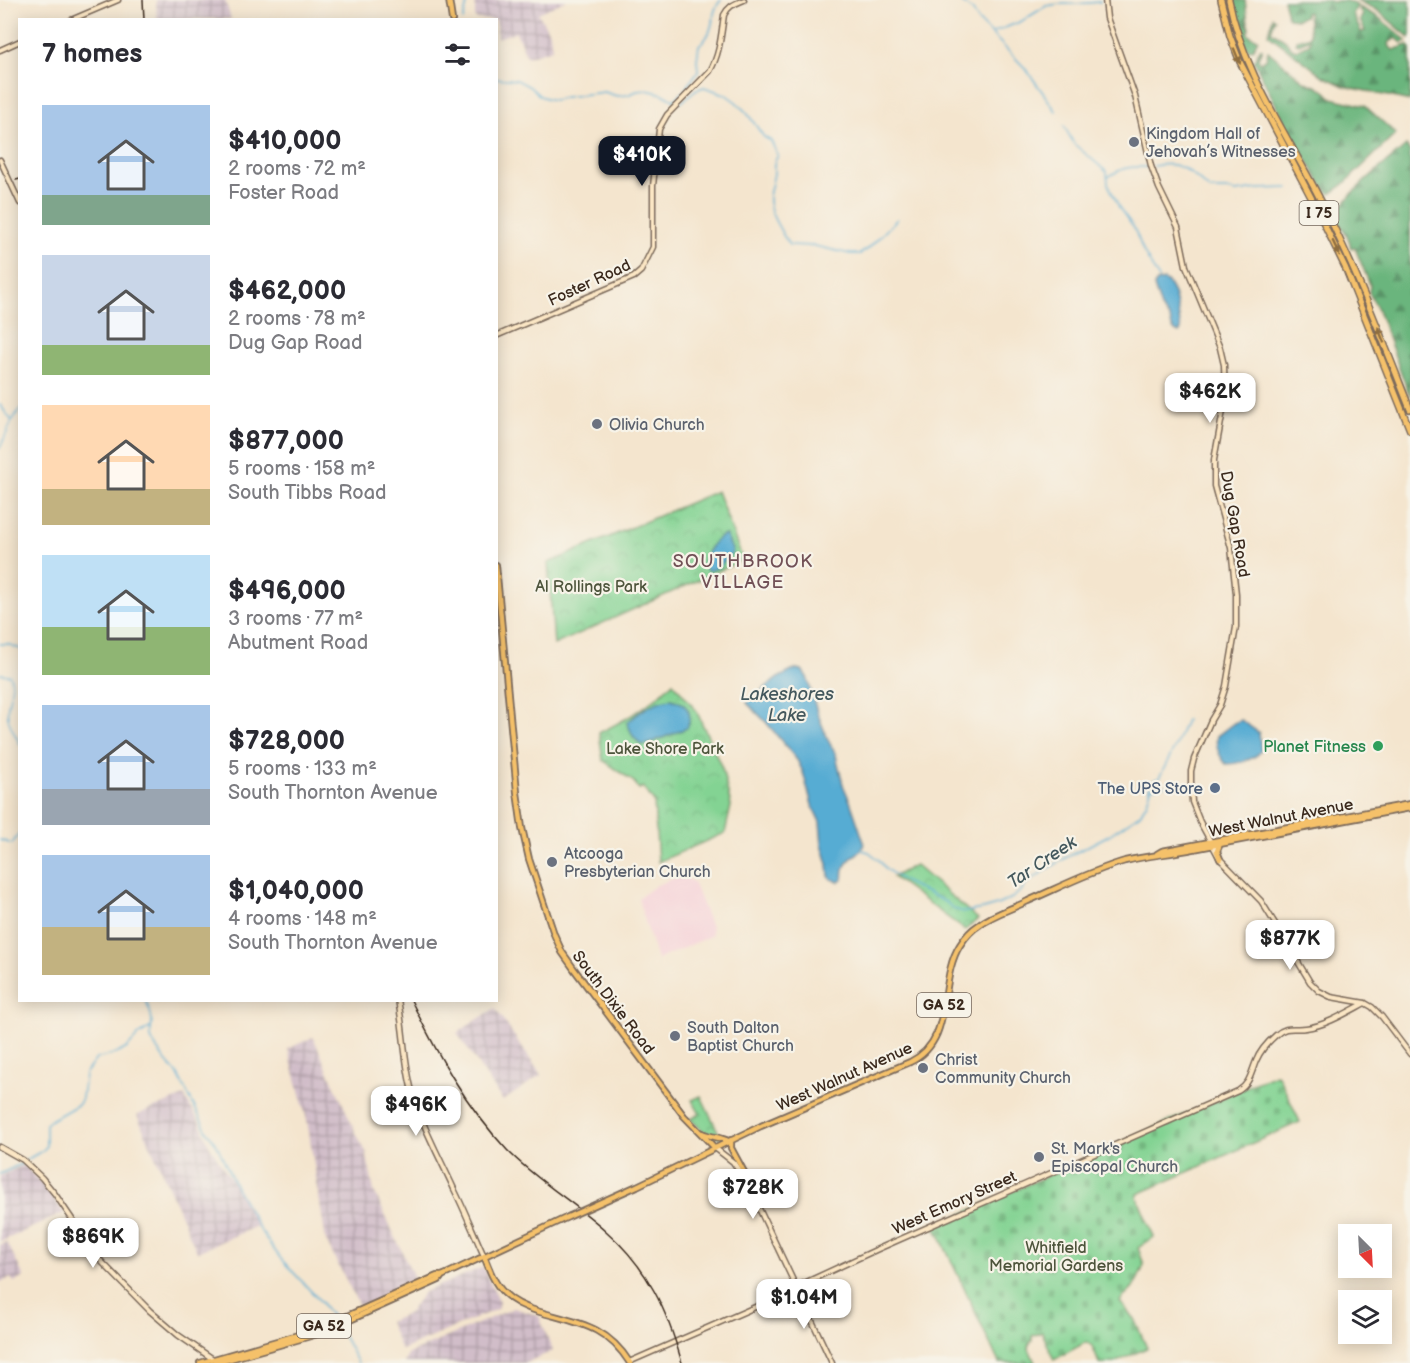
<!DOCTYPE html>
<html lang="en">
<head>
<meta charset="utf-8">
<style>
	body { margin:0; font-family:"Balsamiq Sans",sans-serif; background:#f2f2f3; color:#2b2b33; height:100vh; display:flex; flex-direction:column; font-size:22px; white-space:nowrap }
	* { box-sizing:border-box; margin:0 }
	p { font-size:20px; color:#7c7c81 }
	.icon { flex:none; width:33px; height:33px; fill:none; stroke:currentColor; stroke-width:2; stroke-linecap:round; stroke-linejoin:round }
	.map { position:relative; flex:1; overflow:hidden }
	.side { position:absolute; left:18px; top:18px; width:480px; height:984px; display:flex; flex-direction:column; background:#fff; border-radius:0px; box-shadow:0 3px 15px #0003 }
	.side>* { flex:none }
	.needle { width:39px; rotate:156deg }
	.controls { position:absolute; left:1338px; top:1224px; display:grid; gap:12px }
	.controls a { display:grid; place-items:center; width:54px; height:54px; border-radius:0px; background:#fff; box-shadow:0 3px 15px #0003; font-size:30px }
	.price { position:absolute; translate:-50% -51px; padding:0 14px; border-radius:12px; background:#fff; color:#222; font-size:20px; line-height:39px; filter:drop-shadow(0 2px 3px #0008) }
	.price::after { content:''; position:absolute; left:50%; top:36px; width:18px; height:14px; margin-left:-9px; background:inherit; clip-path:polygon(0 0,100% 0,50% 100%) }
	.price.selected { background:#111827; color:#fff }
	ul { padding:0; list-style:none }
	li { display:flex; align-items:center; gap:18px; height:150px; padding:0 24px }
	li span { display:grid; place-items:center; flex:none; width:168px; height:120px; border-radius:0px; color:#555 }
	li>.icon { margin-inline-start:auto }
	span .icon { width:72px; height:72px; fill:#fffc; stroke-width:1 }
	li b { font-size:26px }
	h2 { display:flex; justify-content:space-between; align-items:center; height:72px; padding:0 24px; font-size:26px }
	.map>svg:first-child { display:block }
	.built { fill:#f6cfd7 }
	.industrial { fill:url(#industrial-grid) }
	.forest { fill:url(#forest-firs); stroke:#52704e; stroke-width:1.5 }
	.cemetery { fill:url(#cemetery-stones); stroke:#5f7e58; stroke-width:1.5 }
	.park { fill:url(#park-crowns); stroke:#5f7e58; stroke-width:1.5 }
	.water { fill:#56acd3; stroke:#486b78; stroke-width:1.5 }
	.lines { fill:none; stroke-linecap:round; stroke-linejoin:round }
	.stream { stroke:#56acd3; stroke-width:1.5 }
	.secondary-casing { stroke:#7c6b5c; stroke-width:7 }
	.primary-casing { stroke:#7c6b5c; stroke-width:8 }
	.highway-casing { stroke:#7c6b5c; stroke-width:8 }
	.secondary { stroke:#fbe6c4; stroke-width:4 }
	.primary { stroke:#f5c16b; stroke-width:4.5 }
	.highway { stroke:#f5c16b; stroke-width:5 }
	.rail { stroke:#3b2a1e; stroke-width:1.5 }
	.primary-bridge-casing { stroke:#7c6b5c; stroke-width:8; stroke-linecap:butt }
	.primary-bridge { stroke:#f5c16b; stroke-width:4.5 }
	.oneway { fill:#8f6e41 }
	.worship-dot { fill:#6b7280; stroke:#f7f3e8; stroke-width:2 }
	.leisure-dot { fill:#2e9e5b; stroke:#f7f3e8; stroke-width:2 }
	.service-dot { fill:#5c6f8a; stroke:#f7f3e8; stroke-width:2 }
	.labels { text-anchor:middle; stroke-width:4.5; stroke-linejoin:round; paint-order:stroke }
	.shield { fill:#f7f3e8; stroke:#73665b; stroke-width:1.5 }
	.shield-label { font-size:15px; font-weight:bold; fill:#3b2a1e }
	.worship-label { font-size:16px; fill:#5b616d; stroke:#f7f3e8; text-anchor:start }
	.street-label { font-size:16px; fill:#3b2a1e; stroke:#f7f3e8 }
	.park-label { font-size:16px; fill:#4d543b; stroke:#f7f3e8 }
	.leisure-label { font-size:16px; fill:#27864d; stroke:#f7f3e8; text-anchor:end }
	.service-label { font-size:16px; fill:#4e5e75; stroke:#f7f3e8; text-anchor:end }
	.neighbourhood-label { font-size:18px; letter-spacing:1.5px; fill:#715056; stroke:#f7f3e8 }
	.water-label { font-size:18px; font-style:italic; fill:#44585d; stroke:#f7f3e8 }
</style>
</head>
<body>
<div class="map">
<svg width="1410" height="1363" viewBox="0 0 1410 1363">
	<defs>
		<pattern id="industrial-grid" width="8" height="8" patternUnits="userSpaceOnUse" patternTransform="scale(1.5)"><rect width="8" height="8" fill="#d1bdc9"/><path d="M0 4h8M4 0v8" fill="none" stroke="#ab9aa3"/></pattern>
		<pattern id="forest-firs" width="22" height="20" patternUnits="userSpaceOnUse" patternTransform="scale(1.5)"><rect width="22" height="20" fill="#6ab57d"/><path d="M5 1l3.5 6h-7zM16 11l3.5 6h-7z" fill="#589366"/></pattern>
		<pattern id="cemetery-stones" width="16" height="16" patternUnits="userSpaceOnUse" patternTransform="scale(1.5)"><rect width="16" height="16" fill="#83d393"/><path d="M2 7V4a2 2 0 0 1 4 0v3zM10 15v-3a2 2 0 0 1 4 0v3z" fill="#72b57e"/></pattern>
		<pattern id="park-crowns" width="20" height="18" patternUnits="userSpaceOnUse" patternTransform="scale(1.5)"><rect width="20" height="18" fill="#83d393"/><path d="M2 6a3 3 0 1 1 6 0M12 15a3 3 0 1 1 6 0" fill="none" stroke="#72b57e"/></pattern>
	</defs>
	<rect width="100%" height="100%" fill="#f7f3e8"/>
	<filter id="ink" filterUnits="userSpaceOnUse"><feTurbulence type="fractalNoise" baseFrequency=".0167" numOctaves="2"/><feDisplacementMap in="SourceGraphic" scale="12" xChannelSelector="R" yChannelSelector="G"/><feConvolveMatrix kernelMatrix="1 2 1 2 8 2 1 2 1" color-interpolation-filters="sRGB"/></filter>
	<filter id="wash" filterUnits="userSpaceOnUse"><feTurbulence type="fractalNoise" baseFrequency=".008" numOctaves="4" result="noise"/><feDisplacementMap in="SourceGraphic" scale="24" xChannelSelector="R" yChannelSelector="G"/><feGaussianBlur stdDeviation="1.35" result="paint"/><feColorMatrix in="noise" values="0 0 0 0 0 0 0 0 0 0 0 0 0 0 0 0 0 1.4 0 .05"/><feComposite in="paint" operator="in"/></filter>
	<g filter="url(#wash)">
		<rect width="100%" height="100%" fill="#f4e5ce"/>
		<path class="built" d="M682 875 693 882 711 927 712 935 657 960 638 898 657 885Z"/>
		<path class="industrial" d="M156 0H225L231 19H157Z
			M475 0H567L538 13 550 34 552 49 527 57 516 32 497 38 496 20 475 19Z
			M495 1008 541 1075 503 1101 457 1033Z
			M313 1037 355 1131 366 1152 374 1191 416 1282 361 1309 326 1241 307 1120 288 1049Z
			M184 1096 200 1123 209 1145 234 1184 257 1226 197 1252 137 1115Z
			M24 1165 42 1183 64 1213 0 1242V1176Z
			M7 1242 24 1277 14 1282 11 1278 0 1282V1245Z
			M483 1267 499 1301 497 1309 401 1350 389 1322 409 1313 424 1292Z
			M514 1308 539 1316 553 1351 525 1363H404L408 1354Z"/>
		<path class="forest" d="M1233 0H1245L1249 30 1247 32 1251 36 1258 39 1253 49 1248 50 1245 44Z
			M1283 0H1325L1333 2C1340 0 1352 0 1357 6L1353 14 1361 32 1365 31 1360 20 1363 14 1360 12 1359 7 1378 17 1407 41 1402 43 1396 38 1389 43 1390 47 1393 50 1408 45 1410 49V101L1344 86 1323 76 1268 34 1273 17 1275 19 1271 31C1275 35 1282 36 1286 41 1290 45 1289 48 1296 50L1309 44 1311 41 1310 39 1299 44 1296 43 1297 40 1310 36 1308 12 1305 13V16L1298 19 1288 18Z
			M1357 0H1410V38L1378 11Z
			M1260 48 1262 49 1258 58 1260 62 1266 59 1268 51 1304 81 1324 90 1332 98 1365 106 1396 134 1343 185 1330 194 1323 187 1289 131 1254 61Z
			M1406 146 1410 152V397L1378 310 1369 292 1370 285 1355 248H1351L1349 240 1335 216C1350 190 1383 166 1406 146Z"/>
		<path class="cemetery" d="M1275 1074 1278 1075 1300 1122 1138 1194 1137 1197 1154 1237 1138 1248 1144 1265C1141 1272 1138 1280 1133 1287 1128 1293 1123 1295 1120 1302L1134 1319 1147 1348 1114 1363H1099L1092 1346 1088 1342H1086L1054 1360 1042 1332 1032 1336V1340L1028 1346 1035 1363H999L935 1226Z"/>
		<path class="park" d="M717 491 743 560 554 645 548 563Z
			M673 682 696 710 722 768 731 806 725 833 658 862 654 802 643 787 639 789 634 782 603 760 599 733C627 719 651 705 673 682Z
			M915 865 978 919 965 930 893 877Z
			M701 1096 721 1138C707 1135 699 1128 690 1119L700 1114 692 1100Z"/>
		<path class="water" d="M1164 280C1177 287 1178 315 1181 330L1179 333 1175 331 1172 327 1170 319 1162 309 1161 308 1154 286 1157 282Z
			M723 535H726L733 552 719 567 710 571 707 570 703 565C705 553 713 541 723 535Z
			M796 669 802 670 807 677 817 712 828 740 836 755 843 785 850 801 864 842C864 854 847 856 844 869 843 872 844 876 843 879L839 882 831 879 829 876 828 864 822 844 820 822 812 805 803 772 797 760 766 722 747 703 748 701 778 678Z
			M671 699C687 703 694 712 687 728L648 744 641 745 633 736 627 723C640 711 653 701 671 699Z
			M1241 720 1259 733 1261 751C1254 760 1237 764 1226 764 1219 756 1215 746 1217 736L1234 723Z"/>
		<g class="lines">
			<path class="stream" d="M958 0 973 11 978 20 1026 69 1056 111
				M463 20 468 0
				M992 33 1022 21 1046 6 1059 4H1076L1100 2
				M496 78 517 80 530 87 540 96 549 99 555 100 565 97 604 92 617 96 628 95 637 91 647 90 663 94 677 102
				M674 100 684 91 698 71 697 60 699 45C718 30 708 14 721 0
				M681 103 695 90 704 87 725 94 736 102 747 113 764 137 771 141 778 156C773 162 774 165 774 173 773 181 770 189 769 197 768 213 781 230 789 245L815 246 850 254H860L868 249 897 219
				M1064 126 1073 142
				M1074 144 1107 172 1108 184 1120 209 1134 228 1144 253 1159 279
				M1154 166C1181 160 1191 173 1210 190H1227L1236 192 1257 189 1289 188
				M1108 177C1125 166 1128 167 1148 167
				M0 405 12 421
				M0 448 12 421 20 409
				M0 644H8L20 649
				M0 674 10 675C16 687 5 704 8 717 9 725 16 736 20 744
				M1150 788 1165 785
				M0 840 12 844 20 832
				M862 850 869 852 879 860 886 869 905 882 946 902 953 909 965 912 983 909 997 905 1012 898 1022 890 1029 881 1067 857 1109 835 1140 814 1147 802 1151 789H1149L1150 782 1159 778 1175 747 1186 720
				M145 1000C149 1008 152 1014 152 1023 151 1028 150 1033 151 1038 154 1047 170 1067 177 1073L208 1133 216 1143 237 1189 262 1233 281 1259 321 1302 334 1320
				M26 1160 42 1151 46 1147V1124L51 1120 79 1104 82 1098 85 1074 96 1059 118 1053 127 1048 139 1035 150 1028
				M0 1174 23 1163
				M339 1328 358 1363"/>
		</g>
	</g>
	<g filter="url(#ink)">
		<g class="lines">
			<defs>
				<path id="secondary" d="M1105 0 1107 18 1135 96 1151 166 1159 188 1178 227 1186 266 1220 348 1224 365 1225 400 1214 460V486L1231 548 1236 594V627L1226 686 1220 705 1211 720 1194 759 1191 771V786L1192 802 1200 822 1220 859 1261 901 1279 930 1310 982 1319 991 1331 997 1365 1003 1372 1007 1382 1017 1410 1054
					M71 20 118 0
					M0 50 20 41
					M0 160 20 203
					M496 336 634 277 641 271 653 247V186L659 129 667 115 710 71C720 54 721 35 724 15 729 5 735 4 744 0
					M398 1000C404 1031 404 1062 412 1091 422 1126 439 1156 454 1189 465 1211 474 1234 484 1256
					M0 1147 23 1160 42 1178 55 1194 99 1259 150 1311 178 1335 213 1359
					M715 1148 733 1162 746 1181 832 1363
					M629 1362 792 1291 800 1285 878 1249 1238 1091C1250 1084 1251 1073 1256 1061 1260 1051 1268 1042 1276 1035 1287 1025 1293 1030 1306 1028 1325 1026 1348 1012 1365 1003"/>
				<path id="primary" d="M449 0 452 20
					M496 565 517 792 522 828 529 859 554 934 562 952 574 969 684 1116 715 1148
					M1157 854 1162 851 1410 804
					M1220 859 1217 851 1220 844
					M702 1133C710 1137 721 1137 728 1141
					M731 1140V1148L744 1172 743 1175
					M637 1186 761 1126 910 1062C956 1040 937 981 960 945 965 937 971 930 979 925 993 914 1012 909 1028 901 1060 887 1091 871 1125 861 1146 856 1167 854 1188 850L1410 808
					M484 1256C489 1269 494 1283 504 1293 514 1303 526 1308 540 1312 579 1323 607 1326 630 1363
					M200 1363 305 1333 327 1325 437 1276H442L568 1217
					M216 1363 321 1333 439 1280 442 1276"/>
				<path id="highway" d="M1221 0 1230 36 1240 62 1313 201 1345 267 1410 430
					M1229 0C1243 72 1287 134 1320 199 1355 267 1382 338 1410 409"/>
			</defs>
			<use href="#secondary" class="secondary-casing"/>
			<use href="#primary" class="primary-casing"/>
			<use href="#highway" class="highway-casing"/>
			<use href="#secondary" class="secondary"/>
			<use href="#primary" class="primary"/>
			<use href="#highway" class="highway"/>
			<path class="rail" d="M143 0 144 20
				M16 180 20 179
				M411 1000C437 1054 466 1106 507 1150 537 1181 574 1202 606 1231 648 1268 667 1310 682 1363"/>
			<defs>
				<path id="primary-bridge" d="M568 1217 637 1186"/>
			</defs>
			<use href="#primary-bridge" class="primary-bridge-casing"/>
			<use href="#primary-bridge" class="primary-bridge"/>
		</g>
		<defs><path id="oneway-solid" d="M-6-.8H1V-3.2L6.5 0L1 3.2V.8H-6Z" transform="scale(1.5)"/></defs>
		<g class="oneway">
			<use href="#oneway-solid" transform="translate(1237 56) rotate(68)"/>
			<use href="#oneway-solid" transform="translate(1336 248) rotate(65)"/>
			<use href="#oneway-solid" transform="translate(1381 335) rotate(-111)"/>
		</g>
	</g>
	<g class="worship-dot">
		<circle cx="1134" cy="142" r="6"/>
		<circle cx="597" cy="424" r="6"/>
		<circle cx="552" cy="862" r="6"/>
		<circle cx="675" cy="1036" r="6"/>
		<circle cx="923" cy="1068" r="6"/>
		<circle cx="1039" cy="1157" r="6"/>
	</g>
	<circle class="leisure-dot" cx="1378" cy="746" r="6"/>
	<circle class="service-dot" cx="1215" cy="788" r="6"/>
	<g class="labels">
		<g class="shield">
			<rect x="1299.5" y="201" width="39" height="24" rx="4.5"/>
			<rect x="917" y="993" width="54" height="24" rx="4.5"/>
			<rect x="297" y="1314" width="54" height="24" rx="4.5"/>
		</g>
		<g class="shield-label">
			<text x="1319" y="218">I 75</text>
			<text x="944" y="1010">GA 52</text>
			<text x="324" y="1331">GA 52</text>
		</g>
		<g class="worship-label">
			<text x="1146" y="139">Kingdom Hall of<tspan x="1146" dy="18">Jehovah’s Witnesses</tspan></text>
			<text x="609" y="430">Olivia Church</text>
			<text x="564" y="859">Atcooga<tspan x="564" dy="18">Presbyterian Church</tspan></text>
			<text x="687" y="1033">South Dalton<tspan x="687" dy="18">Baptist Church</tspan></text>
			<text x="935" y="1065">Christ<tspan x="935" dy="18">Community Church</tspan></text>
			<text x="1051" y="1154">St. Mark's<tspan x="1051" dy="18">Episcopal Church</tspan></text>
		</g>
		<g class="street-label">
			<text transform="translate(589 282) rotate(-25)" y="6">Foster Road</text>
			<text transform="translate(1236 524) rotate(80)" y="6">Dug Gap Road</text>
			<text transform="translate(1281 817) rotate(-11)" y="6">West Walnut Avenue</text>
			<text transform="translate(614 1002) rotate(53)" y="6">South Dixie Road</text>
			<text transform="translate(844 1076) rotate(-24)" y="6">West Walnut Avenue</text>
			<text transform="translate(954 1202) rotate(-24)" y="6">West Emory Street</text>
		</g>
		<g class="park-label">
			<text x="591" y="592">Al Rollings Park</text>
			<text x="665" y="754">Lake Shore Park</text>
			<text x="1056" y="1253">Whitfield<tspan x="1056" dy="18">Memorial Gardens</tspan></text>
		</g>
		<g class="leisure-label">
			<text x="1366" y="752">Planet Fitness</text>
		</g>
		<g class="service-label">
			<text x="1203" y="794">The UPS Store</text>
		</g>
		<g class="neighbourhood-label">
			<text x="743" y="567">SOUTHBROOK<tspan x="743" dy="21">VILLAGE</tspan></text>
		</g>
		<g class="water-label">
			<text x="787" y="700">Lakeshores<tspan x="787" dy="21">Lake</tspan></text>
			<text transform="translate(1042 862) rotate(-34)" y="6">Tar Creek</text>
		</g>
	</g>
</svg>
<div class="controls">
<a><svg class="needle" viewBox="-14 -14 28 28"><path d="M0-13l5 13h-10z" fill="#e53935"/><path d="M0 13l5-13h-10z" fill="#7c7c81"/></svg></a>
<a><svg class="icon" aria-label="layers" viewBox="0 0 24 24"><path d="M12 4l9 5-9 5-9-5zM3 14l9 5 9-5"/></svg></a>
</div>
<b class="price selected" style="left:642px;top:187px">$410K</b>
<b class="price" style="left:1210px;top:424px">$462K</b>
<b class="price" style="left:1290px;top:971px">$877K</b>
<b class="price" style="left:416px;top:1137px">$496K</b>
<b class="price" style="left:753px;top:1220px">$728K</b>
<b class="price" style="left:93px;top:1269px">$869K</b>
<b class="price" style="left:804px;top:1330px">$1.04M</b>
<section class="side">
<h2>7 homes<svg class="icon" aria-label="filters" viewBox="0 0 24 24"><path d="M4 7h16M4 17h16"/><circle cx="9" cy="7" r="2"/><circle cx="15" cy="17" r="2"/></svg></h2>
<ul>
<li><span style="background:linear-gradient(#a9c7e8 75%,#7fa58c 0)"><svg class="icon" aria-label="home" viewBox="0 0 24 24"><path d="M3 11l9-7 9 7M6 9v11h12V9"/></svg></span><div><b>$410,000</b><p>2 rooms · 72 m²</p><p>Foster Road</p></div></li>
<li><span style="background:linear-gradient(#c9d6e8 75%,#8fb573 0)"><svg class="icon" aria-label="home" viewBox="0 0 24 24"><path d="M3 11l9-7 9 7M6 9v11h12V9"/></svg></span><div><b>$462,000</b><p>2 rooms · 78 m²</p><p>Dug Gap Road</p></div></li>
<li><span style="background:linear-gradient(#ffd9b3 70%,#c2b280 0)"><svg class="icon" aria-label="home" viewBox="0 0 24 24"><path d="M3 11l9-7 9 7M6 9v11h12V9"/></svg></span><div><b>$877,000</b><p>5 rooms · 158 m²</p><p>South Tibbs Road</p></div></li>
<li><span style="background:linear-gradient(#bfe0f5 60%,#8fb573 0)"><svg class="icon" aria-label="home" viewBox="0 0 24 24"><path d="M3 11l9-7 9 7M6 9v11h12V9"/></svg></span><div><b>$496,000</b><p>3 rooms · 77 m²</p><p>Abutment Road</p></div></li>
<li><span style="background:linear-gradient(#a9c7e8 70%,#9aa5b1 0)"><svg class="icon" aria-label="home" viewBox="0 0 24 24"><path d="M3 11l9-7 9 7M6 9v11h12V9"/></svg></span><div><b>$728,000</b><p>5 rooms · 133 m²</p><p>South Thornton Avenue</p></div></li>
<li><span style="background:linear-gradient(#a9c7e8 60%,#c2b280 0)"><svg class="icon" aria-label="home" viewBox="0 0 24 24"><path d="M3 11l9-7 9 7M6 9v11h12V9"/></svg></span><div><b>$1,040,000</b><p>4 rooms · 148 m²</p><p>South Thornton Avenue</p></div></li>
</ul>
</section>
</div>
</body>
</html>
